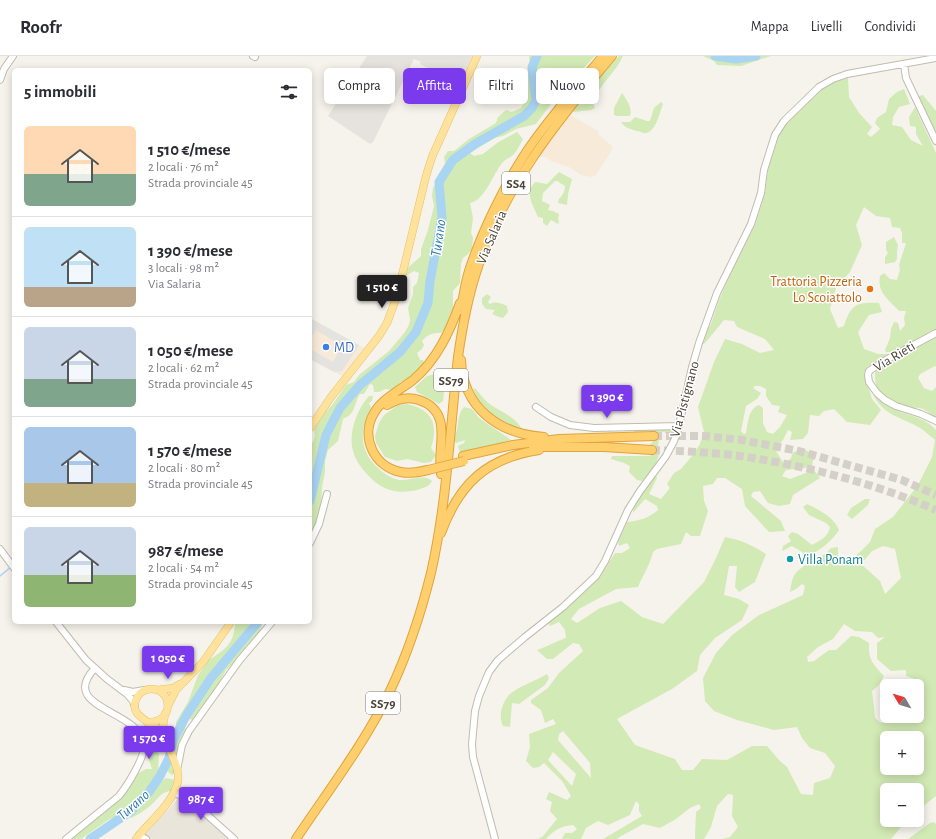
<!DOCTYPE html>
<html lang="it">
<head>
<meta charset="utf-8">
<style>
	body { margin:0; font-family:"Alegreya Sans",sans-serif; background:#f7f7f7; color:#2b2b33; height:100vh; display:flex; flex-direction:column; font-size:15px; white-space:nowrap }
	* { box-sizing:border-box; margin:0 }
	p { font-size:13px; color:#7c7c81 }
	.icon { flex:none; width:22px; height:22px; fill:none; stroke:currentColor; stroke-width:2; stroke-linecap:round; stroke-linejoin:round }
	.map { position:relative; flex:1; overflow:hidden }
	.drawer { position:absolute; left:12px; top:12px; width:300px; height:556px; display:flex; flex-direction:column; background:#fff; border-radius:6px; box-shadow:0 2px 10px #0003 }
	.drawer>* { flex:none }
	.banner { position:absolute; left:324px; top:12px; width:380px; height:36px; display:flex; gap:8px }
	.needle { width:26px; rotate:308deg }
	.tools { position:absolute; left:880px; top:623px; display:grid; gap:8px }
	.tools a { display:grid; place-items:center; width:44px; height:44px; border-radius:6px; background:#fff; box-shadow:0 2px 10px #0003; font-size:20px }
	.price { position:absolute; translate:-50% -34px; padding:0 9px; border-radius:4px; background:#7c3aed; color:#fff; font-size:13px; line-height:26px; filter:drop-shadow(0 1px 2px #0008) }
	.price::after { content:''; position:absolute; left:50%; top:24px; width:12px; height:9px; margin-left:-6px; background:inherit; clip-path:polygon(0 0,100% 0,50% 100%) }
	.price.selected { background:#222; color:#fff }
	ul { padding:0; list-style:none }
	li { display:flex; align-items:center; gap:12px; height:100px; padding:0 12px }
	li+li { border-top:1px solid #e1e1e2 }
	li span { display:grid; place-items:center; flex:none; width:112px; height:80px; border-radius:6px; color:#555 }
	li>.icon { margin-inline-start:auto }
	span .icon { width:48px; height:48px; fill:#fffc; stroke-width:1 }
	li b { font-size:17px }
	h2 { display:flex; justify-content:space-between; align-items:center; height:48px; padding:0 12px; font-size:17px }
	.pill { padding:0 14px; border-radius:6px; background:#fff; box-shadow:0 2px 10px #0003; font-size:14px; line-height:36px }
	.pill.selected { background:#7c3aed; color:#fff }
	header { display:flex; align-items:center; gap:24px; box-sizing:border-box; height:56px; padding:0 20px; background:#fff; border-bottom:1px solid #e1e1e2 }
	header strong { font-size:19px }
	nav { display:flex; gap:22px; margin-inline-start:auto; font-size:14px }
	.map>svg:first-child { display:block }
	.residential { fill:#eae5da }
	.commercial { fill:#f7ead8 }
	.industrial { fill:#e6e2dd }
	.green { fill:#d2eab5; fill-rule:evenodd }
	.parking { fill:#e5e3e0 }
	.lines { fill:none; stroke-linecap:round; stroke-linejoin:round }
	.stream { stroke:#a9d4f2; stroke-width:1.5 }
	.river { stroke:#a9d4f2; stroke-width:9 }
	.highway-tunnel { stroke:#d4d0c8; stroke-width:8; stroke-dasharray:8 4; stroke-linecap:butt }
	.minor-casing { stroke:#c2bbae; stroke-width:8 }
	.major-casing { stroke:#e6c16a; stroke-width:8 }
	.highway-casing { stroke:#e0a43c; stroke-width:10 }
	.minor { stroke:#fff; stroke-width:6 }
	.major { stroke:#ffe39c; stroke-width:7 }
	.highway { stroke:#ffcf6e; stroke-width:8 }
	.highway-bridge-casing { stroke:#e0a43c; stroke-width:10; stroke-linecap:butt }
	.highway-bridge { stroke:#ffcf6e; stroke-width:8 }
	.food-dot { fill:#e8710a; stroke:#fff; stroke-width:1.5 }
	.shop-dot { fill:#3f7fe0; stroke:#fff; stroke-width:1.5 }
	.culture-dot { fill:#0f9aa8; stroke:#fff; stroke-width:1.5 }
	.labels { text-anchor:middle; stroke-width:3; stroke-linejoin:round; paint-order:stroke }
	.shield { fill:#fff; stroke:#817c74; stroke-width:1 }
	.shield-label { font-size:13px; font-weight:bold; fill:#4b4439 }
	.street-label { font-size:14px; fill:#4b4439; stroke:#fff }
	.food-label { font-size:14px; fill:#c56008; stroke:#fff; text-anchor:end }
	.shop-label { font-size:14px; fill:#366cbe; stroke:#fff; text-anchor:start }
	.culture-label { font-size:14px; fill:#0d838f; stroke:#fff; text-anchor:start }
	.water-label { font-size:15px; font-style:italic; fill:#2e7ab2; stroke:#fff }
</style>
</head>
<body>
<header>
<strong>Roofr</strong>
<nav><a>Mappa</a><a>Livelli</a><a>Condividi</a></nav>
</header>
<div class="map">
<svg width="936" height="783" viewBox="0 0 936 783">
	<rect width="100%" height="100%" fill="#f6f3ec"/>
	<path class="residential" d="M180 741 187 744 231 783H148L146 781V777Z"/>
	<path class="commercial" d="M568 58 598 75 599 79 612 90V94L596 119 592 121 581 119 569 111 551 105 547 101H541L538 99 548 88Z
		M310 262 364 292 342 320 310 303Z"/>
	<path class="industrial" d="M367 0H472L460 29 420 8 421 6 414 3 373 86 370 88 328 60Z"/>
	<path class="green" d="M529 0H595L554 44 536 68 516 73 503 80 494 82 470 97 474 100 483 98 497 87 517 76 523 83C520 88 518 94 513 99 510 102 506 103 503 106 493 117 485 145 470 147L473 162 471 177 473 182 472 193 467 199 463 202 461 208 460 227 453 235V253L451 265 441 277C432 277 428 278 422 285L424 289 422 293 417 297 420 304H423L424 307 412 319 409 324 400 326 398 331 394 334 385 333 379 336H374L373 329 370 328 364 338H360C353 349 357 357 343 363L338 385 328 394 325 405V416L322 432 321 452 324 462 310 478V406L311 398 310 389 313 386 315 380 314 374 319 363 333 348 346 329 354 326 359 319 389 295 405 276 409 269 410 263 408 252 413 238V231L417 227 419 217 414 215 404 221 403 216 421 200V193L428 174 434 150 432 140 433 132 445 107 444 101 448 95H454L469 83 496 67 498 61 506 54 512 56 521 52 525 45V25L530 9Z
		M619 0H623C616 16 601 27 593 45L595 52 591 54 573 56 578 47Z
		M703 0H771L741 10 717 9 714 5Z
		M848 22 849 41 859 57 872 71 867 78 871 81 880 73 875 67 877 62 886 56 889 43 897 36 904 33 910 48 899 51 893 61 892 69 902 71 911 84 923 90 916 78V71L910 70 909 61 915 51 936 97V274L897 296H886L885 294 890 282 891 273 894 266 898 267 900 275 905 269 904 262 906 255H899C889 244 877 237 880 220L884 217 890 223 897 224 900 214 899 209 906 187H902V177L900 172 892 171 890 162 876 160 864 151 856 169 862 189 850 216 836 232 830 253 838 272 844 270C851 248 857 246 879 247L882 256 869 259 858 276 864 293 878 298H893L876 309 868 310 864 316 872 343 881 354 870 369 847 366 834 353 824 355 819 360 810 359 808 377 803 383 790 384 792 376 788 374 783 384 775 393 784 408 791 402 793 396 806 394 814 400 812 410 805 412 786 414 782 420 790 423 814 414 820 422 793 439 790 448 779 450 768 447 760 435 753 436 751 440 781 465 785 475 769 476 745 450 742 433 725 422H717L713 428 703 430 704 445 708 455 700 480H691L686 476 681 488 657 493 653 496C650 509 643 519 638 531L616 533 579 553 571 563 577 567 600 552 621 545 642 561 663 568 704 526 716 502 725 481C741 484 752 489 766 498L755 526 739 536 735 531 737 510H729L724 539 739 543 749 549 742 564 715 582 700 599 697 615 672 633 617 663 635 689 675 703 682 714H693L702 703 727 704 752 690H767L779 704 787 711 801 738 813 739 814 727 830 722 835 710 825 697 810 692 802 682 797 671 774 674 737 664 714 655 705 645 703 622 716 597 732 579 759 559 803 539 805 530 802 528 796 533 790 536C791 530 792 522 795 518 803 507 820 505 831 492L838 491V505L846 508 860 496 870 486 875 473 893 461 918 429 932 401 935 384C930 380 925 375 920 372 902 361 883 360 873 338 880 343 887 349 894 353 908 360 925 361 936 374V740L917 755V734H887V764H907L891 783H722L730 781 738 771 732 760 733 739 728 738 717 750 711 771 704 783H695V779L696 756 701 752 699 748 690 752 676 763 660 772 643 768 616 783H603L642 760 639 755V748L636 745 630 759 608 769 598 765 586 772 581 783H562L565 777H572L577 773 573 769C562 770 553 774 546 783H538L543 780 557 763 550 755 552 746 546 743 549 736 567 744 571 740 562 725 544 707 539 711 533 712 526 705 530 691 529 678 556 668 553 663 545 667 541 654 531 647V644L548 632 559 617 583 595 579 588 573 587 553 603H547L537 594C547 591 556 585 566 582L565 574 559 566 550 570 548 567 567 552 598 523 615 497H622L630 492 627 487 619 490 618 486 627 466C639 465 649 462 658 454L657 450 645 443 633 457C632 443 647 429 656 419L657 422 649 438 661 443 670 432 667 428 674 417 681 413 692 400 700 388 704 376 698 351 714 306 725 283 742 288 760 297 774 294 765 283 737 271 734 265 724 264 706 286 701 290 707 274 711 268 719 244 735 207 755 169 765 137 768 114 778 80 786 66 820 34 832 27ZM755 330H760L766 333V340L772 349 780 350 778 356 787 359 780 371 773 378 767 376 763 367V352L759 349C748 353 748 367 746 377L744 378 741 375 746 350 757 343 761 337 753 332ZM883 490 895 493 901 522 885 538 880 525 861 508 872 495ZM844 568 855 575 872 576 878 582 885 581 877 587V603L891 615 906 614V620L915 623 920 636 917 640V660H891V663L881 667 875 662 872 635 879 629 884 620C873 608 868 604 869 587L859 581 851 580 836 594H829L814 605 808 606 807 601 818 591 833 583ZM563 675 590 707 591 722 558 684 559 678ZM887 682H917V712H887ZM553 696 576 718 572 730 548 704Z
		M622 37C626 43 633 52 630 60H617L614 59V52Z
		M923 39 936 55V80L920 49 919 40Z
		M661 46 663 48C660 55 656 76 646 77 643 78 640 75 637 75 630 73 625 72 621 66H630L635 61 647 65H650L654 52Z
		M559 116 572 123 568 138 567 149 558 147 559 143C563 139 565 135 565 130L557 125H555L543 137 542 145 550 149 548 154 553 155 559 158 558 163 559 166 558 168 551 164 547 170 543 167V162L538 161C533 149 524 137 535 126L547 128Z
		M894 181 898 189 897 196V203L895 206 885 208V201L888 197 886 194V186Z
		M487 238 491 241 488 246 490 248C496 245 500 247 507 250L508 256 503 262 499 261 492 258 495 254 486 253 482 248V242Z
		M936 280V311L935 310 920 318 918 322 924 332 932 335 936 331V363C932 360 928 355 923 353 918 351 911 353 905 350 886 343 871 336 876 312Z
		M440 317 445 326 443 345 439 348 417 336 415 331 427 320Z
		M473 332 476 333C480 338 485 345 491 349 500 355 519 363 522 374 520 374 516 374 513 373 498 367 478 347 473 332Z
		M369 340H373L372 345 369 347 371 352C359 373 359 395 378 412 384 418 391 422 399 424 410 425 425 417 432 425 429 431 423 432 417 434 395 439 379 433 365 416 360 410 355 403 353 395 348 377 357 353 369 340Z
		M407 348C432 353 439 369 431 392L436 399 431 406 424 407 407 403 397 405 385 401 376 387 375 380 379 367 384 359 398 349Z
		M464 351 472 353 479 362 511 384 468 396 460 397 458 390 464 387 465 384 456 387 453 382C461 373 455 361 464 351Z
		M637 372 672 373 673 374 670 380 664 376H660L657 397 659 398C657 409 649 417 642 425L637 424 629 416 630 410 624 407 611 403 612 400H650L652 397 650 389 656 381 654 377 650 375 633 377Z
		M865 443H870L868 449 852 463 847 459 851 452Z
		M807 448C819 454 834 461 839 474 833 484 816 499 804 500L802 496 792 490 782 495 783 490 791 485 788 480 792 476 798 478 812 489C821 484 828 481 830 471L826 467 809 459 803 451Z
		M240 566H264C260 571 260 576 257 581 252 586 246 590 243 595L244 598 226 614 216 633 195 664 188 663C199 645 210 627 223 610 231 600 243 594 246 581H243L237 585 220 606 186 657 181 667 176 672V666L188 646 198 619 206 608 207 605C223 595 234 589 235 568Z
		M547 618 549 622 545 629 519 648 512 647 510 671 503 670C498 660 502 646 510 638 519 630 536 625 547 618Z
		M186 671C187 676 182 682 180 688 177 698 178 707 175 717L172 719 167 715C171 701 173 680 186 671Z
		M150 692H155L159 698 158 717 140 742 126 756 108 764 81 783H68L104 757 110 750 118 745 123 740 137 718 146 713H152L147 697Z
		M166 722 177 724 182 727C178 735 174 734 166 736 161 737 154 747 150 750 144 755 138 759 131 762L129 761V758C133 754 138 748 144 747 151 739 156 727 166 722Z
		M934 766 936 768V783H908L930 767Z"/>
	<path class="parking" d="M310 262 359 289 342 315 334 316 310 303V293L333 306 342 290 316 274 310 283Z"/>
	<g class="lines">
		<path class="stream" d="M0 520 11 511"/>
		<path class="river" d="M715 0 736 3 756 0
			M310 445 326 379 340 352 360 329 400 296 416 276 428 247 430 225 442 162 439 126 453 104 475 88 524 60 532 52 536 44 532 11 537 0
			M90 783 131 755 149 736 160 720 169 702 173 685 186 660 211 622 258 566"/>
		<path class="highway-tunnel" d="M654 380H705L742 384 799 395 902 424 936 439
			M652 394C681 395 711 396 740 400 807 410 874 427 936 454"/>
		<defs>
			<path id="minor" d="M253 0 255 1
				M904 8 906 22 936 85
				M0 24 4 13 13 0
				M936 277 884 305 869 315 868 319 869 326 877 337 885 344 896 350 921 358 936 365
				M536 351 551 361 570 369 594 372 679 370
				M310 487 319 468 327 438
				M0 493 14 512
				M56 566 86 604 107 623 127 638 133 645 135 651
				M124 634 133 636 144 634
				M177 714 182 689 189 675 239 605 272 566
				M174 736 194 747 234 783
				M139 779 146 783
				M66 783 119 740C127 730 146 700 144 688 139 653 57 653 95 612
				M495 783 473 701 472 688 475 655 479 640 489 616 498 604 525 581 563 551 596 520 605 505 628 454 640 435 666 400 674 385 678 374 692 311 699 287 717 237 751 168 761 137 764 114 775 79 784 65 819 31 833 23 847 18 936 2"/>
			<path id="major" d="M310 372 331 341 379 280 387 267 397 240 426 120 432 101 477 0
				M157 634 173 632 180 628
				M168 650 176 634 203 606 231 566
				M147 666C174 668 174 633 151 633 146 633 140 636 138 640 124 660 155 667 164 678
				M136 783C149 766 170 750 177 729 183 712 165 691 163 673 163 668 164 663 165 658"/>
			<path id="highway" d="M461 254C463 241 465 228 469 215 482 175 504 130 527 95 550 61 577 31 603 0
				M461 304C463 352 499 378 544 381
				M387 349C397 343 408 340 419 344 455 356 436 392 441 418
				M533 391H604L652 394
				M463 400 513 389 559 383 654 380
				M428 414C419 416 410 418 401 416 374 411 360 381 374 357 382 343 400 334 413 324 437 304 450 275 460 247
				M441 477C459 428 486 402 539 394
				M296 783C328 735 365 687 390 635 408 597 421 557 431 517 447 446 450 373 458 301 462 273 467 245 476 217 502 133 556 66 612 0"/>
		</defs>
		<use href="#minor" class="minor-casing"/>
		<use href="#major" class="major-casing"/>
		<use href="#highway" class="highway-casing"/>
		<use href="#minor" class="minor"/>
		<use href="#major" class="major"/>
		<use href="#highway" class="highway"/>
		<defs>
			<path id="highway-bridge" d="M428 414 464 405"/>
		</defs>
		<use href="#highway-bridge" class="highway-bridge-casing"/>
		<use href="#highway-bridge" class="highway-bridge"/>
	</g>
	<circle class="food-dot" cx="870" cy="233" r="4"/>
	<circle class="shop-dot" cx="326" cy="291" r="4"/>
	<circle class="culture-dot" cx="790" cy="503" r="4"/>
	<g class="labels">
		<g class="shield">
			<rect x="502" y="116" width="28" height="22" rx="3"/>
			<rect x="434" y="313" width="34" height="22" rx="3"/>
			<rect x="366" y="636" width="34" height="22" rx="3"/>
		</g>
		<g class="shield-label">
			<text x="516" y="132">SS4</text>
			<text x="451" y="329">SS79</text>
			<text x="383" y="652">SS79</text>
		</g>
		<g class="street-label">
			<text transform="translate(491 181) rotate(-67)" y="5">Via Salaria</text>
			<text transform="translate(894 300) rotate(-31)" y="5">Via Rieti</text>
			<text transform="translate(684 343) rotate(-75)" y="5">Via Pistignano</text>
		</g>
		<g class="food-label">
			<text x="862" y="230">Trattoria Pizzeria<tspan x="862" dy="16">Lo Scoiattolo</tspan></text>
		</g>
		<g class="shop-label">
			<text x="334" y="296">MD</text>
		</g>
		<g class="culture-label">
			<text x="798" y="508">Villa Ponam</text>
		</g>
		<g class="water-label">
			<text transform="translate(438 182) rotate(-82)" y="5">Turano</text>
			<text transform="translate(133 749) rotate(-42)" y="5">Turano</text>
		</g>
	</g>
</svg>
<div class="tools">
<a><svg class="needle" viewBox="-14 -14 28 28"><path d="M0-13l5 13h-10z" fill="#e53935"/><path d="M0 13l5-13h-10z" fill="#7c7c81"/></svg></a>
<a>+</a>
<a>−</a>
</div>
<b class="price selected" style="left:382px;top:253px">1 510 €</b>
<b class="price" style="left:607px;top:363px">1 390 €</b>
<b class="price" style="left:168px;top:624px">1 050 €</b>
<b class="price" style="left:149px;top:704px">1 570 €</b>
<b class="price" style="left:201px;top:765px">987 €</b>
<div class="banner">
<a class="pill">Compra</a>
<a class="pill selected">Affitta</a>
<a class="pill">Filtri</a>
<a class="pill">Nuovo</a>
</div>
<section class="drawer">
<h2>5 immobili<svg class="icon" aria-label="filters" viewBox="0 0 24 24"><path d="M4 7h16M4 17h16"/><circle cx="9" cy="7" r="2"/><circle cx="15" cy="17" r="2"/></svg></h2>
<ul>
<li><span style="background:linear-gradient(#ffd9b3 60%,#7fa58c 0)"><svg class="icon" aria-label="home" viewBox="0 0 24 24"><path d="M3 11l9-7 9 7M6 9v11h12V9"/></svg></span><div><b>1 510 €/mese</b><p>2 locali · 76 m²</p><p>Strada provinciale 45</p></div></li>
<li><span style="background:linear-gradient(#bfe0f5 75%,#b9a48a 0)"><svg class="icon" aria-label="home" viewBox="0 0 24 24"><path d="M3 11l9-7 9 7M6 9v11h12V9"/></svg></span><div><b>1 390 €/mese</b><p>3 locali · 98 m²</p><p>Via Salaria</p></div></li>
<li><span style="background:linear-gradient(#c9d6e8 65%,#7fa58c 0)"><svg class="icon" aria-label="home" viewBox="0 0 24 24"><path d="M3 11l9-7 9 7M6 9v11h12V9"/></svg></span><div><b>1 050 €/mese</b><p>2 locali · 62 m²</p><p>Strada provinciale 45</p></div></li>
<li><span style="background:linear-gradient(#a9c7e8 70%,#c2b280 0)"><svg class="icon" aria-label="home" viewBox="0 0 24 24"><path d="M3 11l9-7 9 7M6 9v11h12V9"/></svg></span><div><b>1 570 €/mese</b><p>2 locali · 80 m²</p><p>Strada provinciale 45</p></div></li>
<li><span style="background:linear-gradient(#c9d6e8 60%,#8fb573 0)"><svg class="icon" aria-label="home" viewBox="0 0 24 24"><path d="M3 11l9-7 9 7M6 9v11h12V9"/></svg></span><div><b>987 €/mese</b><p>2 locali · 54 m²</p><p>Strada provinciale 45</p></div></li>
</ul>
</section>
</div>
</body>
</html>
